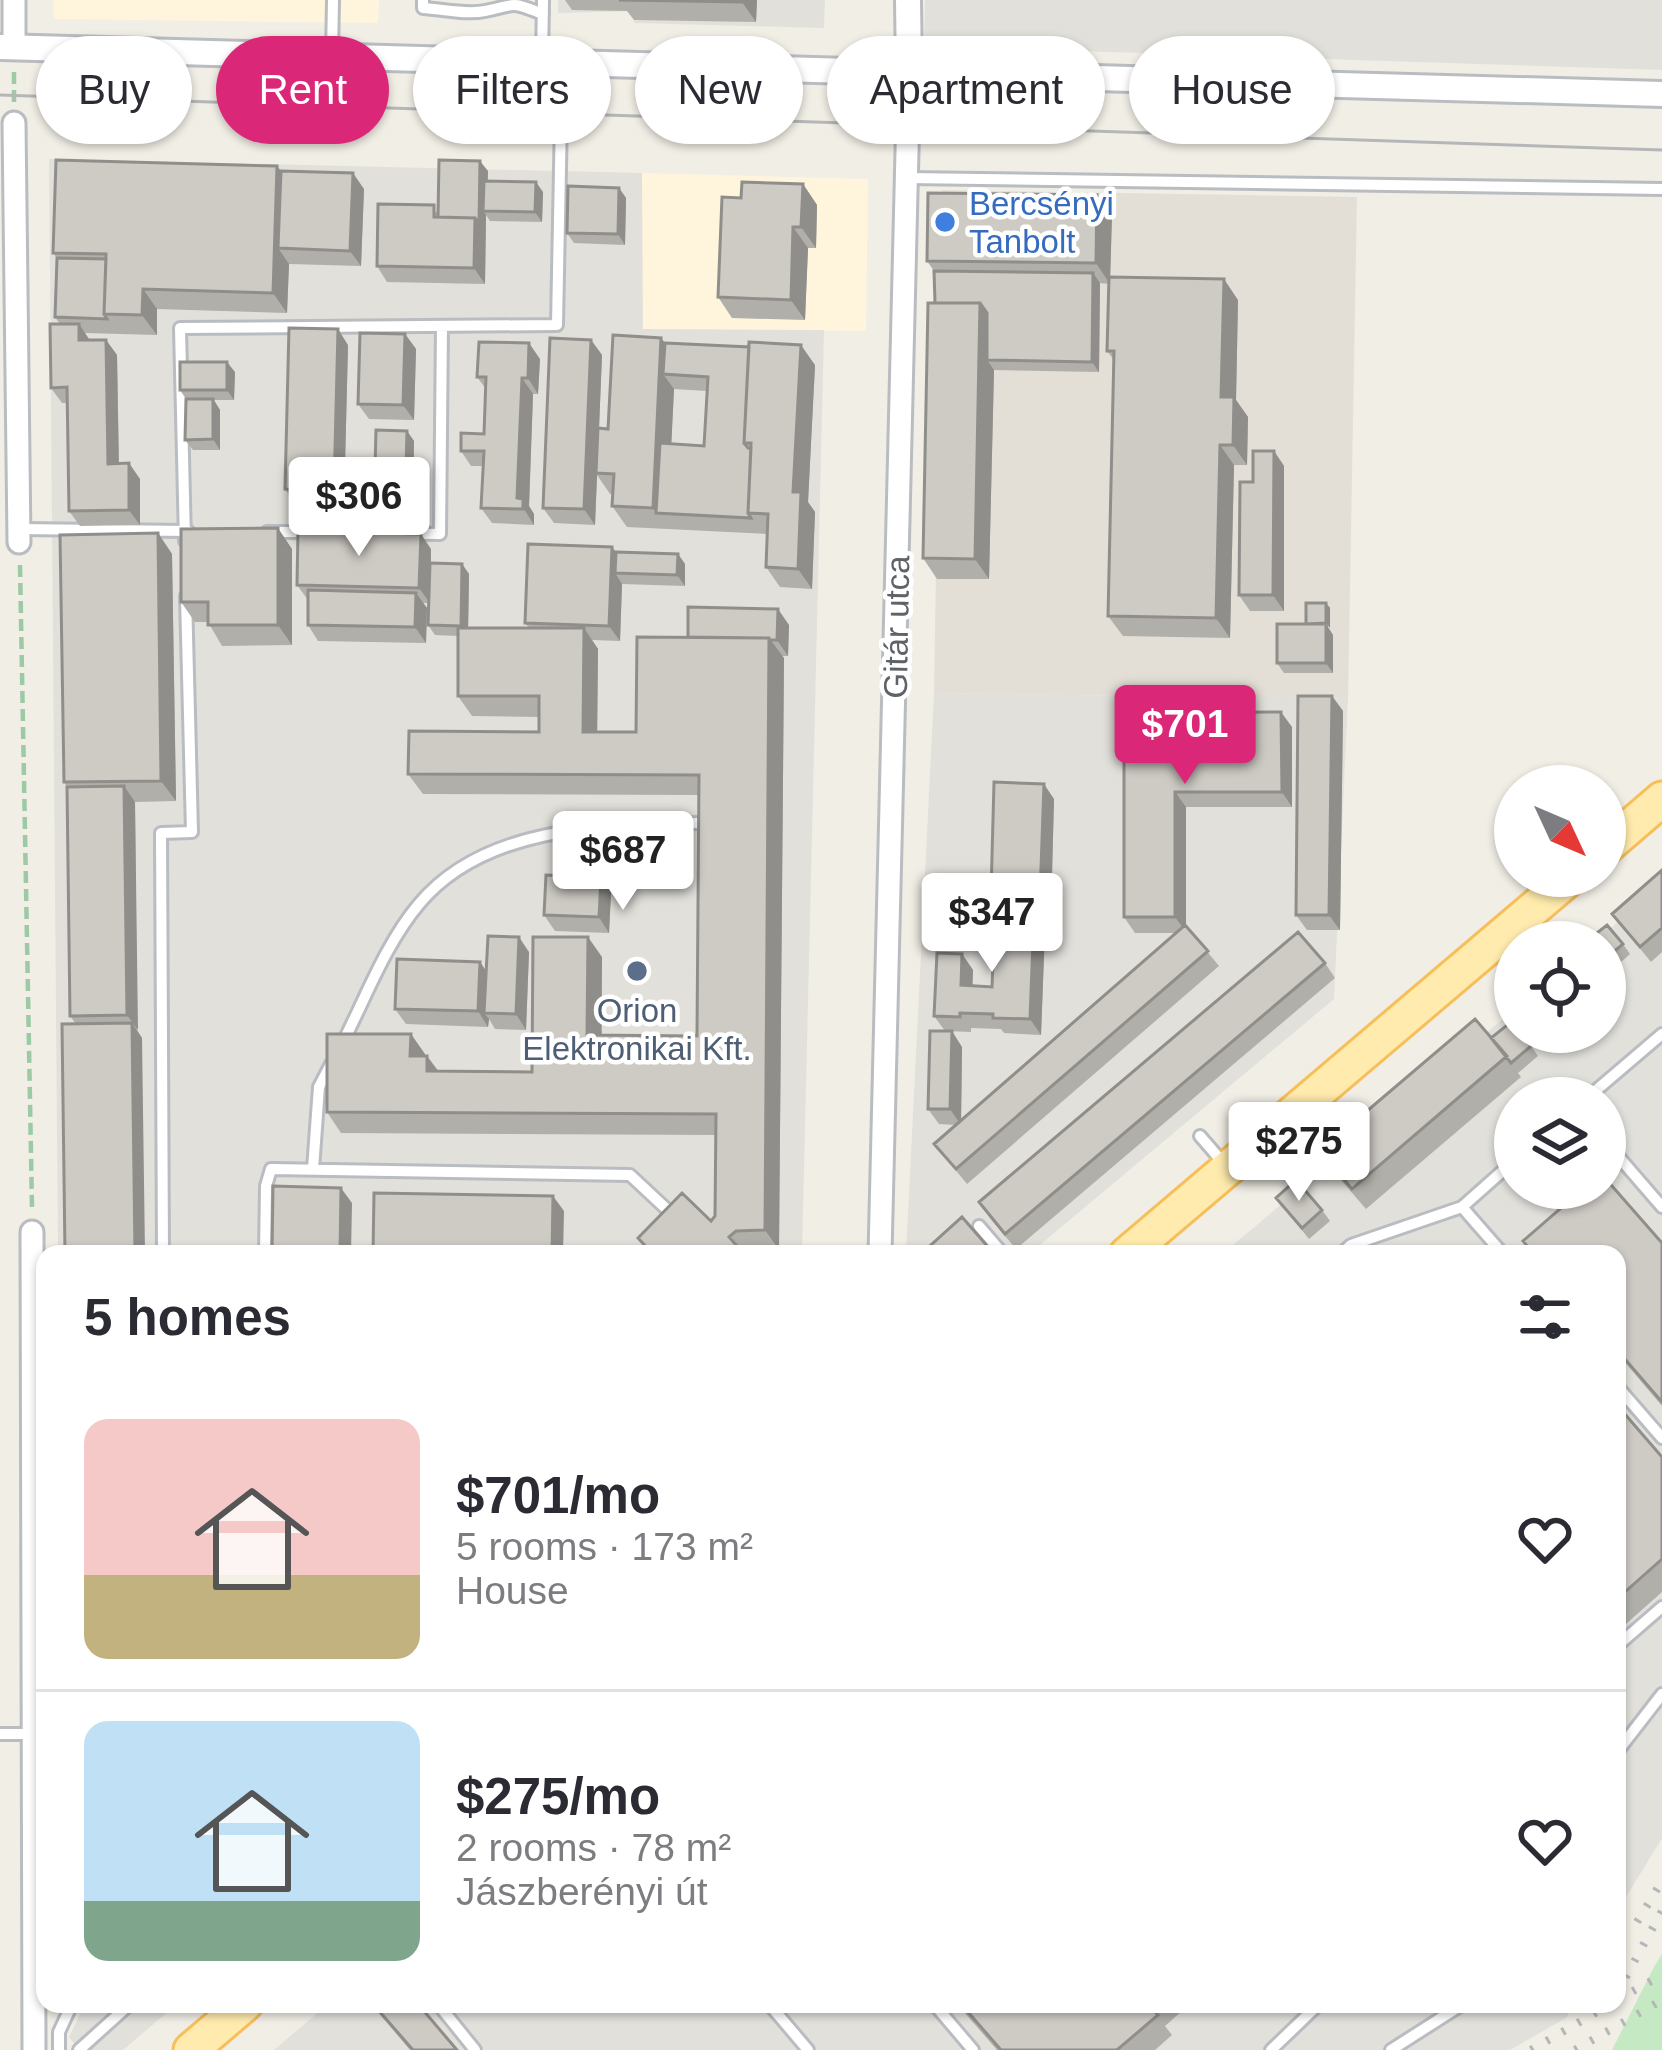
<!DOCTYPE html>
<html lang="en">
<head>
<meta charset="utf-8">
<style>
	body { margin:0; font-family:Helvetica,sans-serif; background:#f2f2f3; color:#2b2b33; height:100vh; display:flex; flex-direction:column; font-size:45px; white-space:nowrap }
	* { box-sizing:border-box; margin:0 }
	p { font-size:39px; color:#7c7c81 }
	.icon { flex:none; width:66px; height:66px; fill:none; stroke:currentColor; stroke-width:2; stroke-linecap:round; stroke-linejoin:round }
	.map { position:relative; flex:1; overflow:hidden }
	.details { position:absolute; left:36px; top:1245px; width:1590px; height:768px; display:flex; flex-direction:column; background:#fff; border-radius:24px; box-shadow:0 3px 9px #0004 }
	.details>* { flex:none }
	.top-card { position:absolute; left:36px; top:36px; width:1590px; height:108px; display:flex; gap:24px }
	.needle { width:78px; rotate:134deg }
	.fabs { position:absolute; left:1494px; top:765px; display:grid; gap:24px }
	.fabs a { display:grid; place-items:center; width:132px; height:132px; border-radius:50%; background:#fff; box-shadow:0 3px 9px #0004; font-size:60px }
	.price { position:absolute; translate:-50% -102px; padding:0 27px; border-radius:12px; background:#fff; color:#222; font-size:39px; line-height:78px; filter:drop-shadow(0 3px 6px #0008) }
	.price::after { content:''; position:absolute; left:50%; top:72px; width:36px; height:27px; margin-left:-18px; background:inherit; clip-path:polygon(0 0,100% 0,50% 100%) }
	.price.selected { background:#db2777; color:#fff }
	ul { padding:0; list-style:none }
	li { display:flex; align-items:center; gap:36px; height:300px; padding:0 48px }
	li+li { border-top:3px solid #e1e1e2 }
	li span { display:grid; place-items:center; flex:none; width:336px; height:240px; border-radius:24px; color:#555 }
	li>.icon { margin-inline-start:auto }
	span .icon { width:144px; height:144px; fill:#fffc; stroke-width:1 }
	li b { font-size:51px }
	h2 { display:flex; justify-content:space-between; align-items:center; height:144px; padding:0 48px; font-size:51px }
	.chip { padding:0 42px; border-radius:54px; background:#fff; box-shadow:0 3px 9px #0004; font-size:42px; line-height:108px }
	.chip.selected { background:#db2777; color:#fff }
	.map>svg:first-child { display:block }
	.commercial { fill:#fff5dd }
	.industrial { fill:#e2e0db; fill-rule:evenodd }
	.education { fill:#e3dfd7 }
	.green { fill:#c5e9c2 }
	.lines { fill:none; stroke-linecap:round; stroke-linejoin:round }
	.service-casing { stroke:#b9bcc0; stroke-width:16 }
	.minor-casing { stroke:#b9bcc0; stroke-width:27 }
	.tertiary-casing { stroke:#b9bcc0; stroke-width:30 }
	.primary-casing { stroke:#f7bf59; stroke-width:39 }
	.path { stroke:#9bcaa5; stroke-width:4.5; stroke-dasharray:12 6; stroke-linecap:butt }
	.service { stroke:#fff; stroke-width:10 }
	.minor { stroke:#fff; stroke-width:21 }
	.tertiary { stroke:#fff; stroke-width:24 }
	.primary { stroke:#ffebad; stroke-width:33 }
	.tram { stroke:#b5b6b7; stroke-width:3 }
	.rail { stroke:#b5b6b7; stroke-width:8; stroke-dasharray:3 15; stroke-linecap:butt }
	.wall { fill:#b1afa9; fill-rule:evenodd }
	.shaded-wall { fill:#908e8a }
	.building { fill:#cecbc5; stroke:#908e8a; stroke-width:3 }
	.shop-dot { fill:#3f7fe0; stroke:#fff; stroke-width:4.5 }
	.service-dot { fill:#5c6f8a; stroke:#fff; stroke-width:4.5 }
	.labels { text-anchor:middle; stroke-width:9; stroke-linejoin:round; paint-order:stroke }
	.shop-label { font-size:33px; fill:#366cbe; stroke:#fff; text-anchor:start }
	.street-label { font-size:33px; fill:#5e6367; stroke:#fff }
	.service-label { font-size:33px; fill:#4e5e75; stroke:#fff }
</style>
</head>
<body>
<div class="map">
<svg width="1662" height="2050" viewBox="0 0 1662 2050">
	<rect width="100%" height="100%" fill="#f1eee6"/>
	<path class="commercial" d="M53 0H379L378 23 54 19Z
		M642 173 868 179 866 331 642 329Z"/>
	<path class="industrial" d="M558 0H825L824 28 634 23 633 11 558 13Z
		M925 0H1662V70L924 46Z
		M49 159 642 173 643 329 824 330 802 1254H58Z
		M934 693 1348 699 1334 999 1029 1254H906Z
		M1662 885V1838L1617 1912V1254H1222L1515 1009V1032H1605V942H1594ZM1515 1098H1605V1188H1515Z
		M85 2004H177L123 2050H80L69 2037Z
		M328 2004H1573L1566 2018 1510 2050H274Z"/>
	<path class="education" d="M942 190 1357 197 1348 699 934 693Z"/>
	<path class="green" d="M1662 1954V2050H1612L1654 1967Z"/>
	<g class="lines">
		<defs>
			<path id="service" d="M423 0V8C442 9 467 15 485 11 517 5 507 0 543 14
				M332 55 333 0
				M542 61 543 0
				M907 178 1662 189
				M19 529 188 531
				M267 532H308
				M369 533 440 534 442 326
				M185 541 180 328 557 325 562 64
				M343 1042C366 997 386 943 419 904 485 825 605 825 698 823
				M1587 1098 1662 1034
				M1200 1136 1226 1166
				M1605 1141 1662 1207
				M313 1169 319 1087 331 1064
				M1462 1207 1503 1254
				M979 1226 1003 1254
				M163 1254 161 833 192 832 186 596
				M265 1254 266 1186 271 1169 630 1175 675 1217
				M1341 1254 1351 1245 1462 1207 1515 1160
				M1617 1386 1662 1438
				M1617 1646 1662 1607
				M0 1734H33
				M1617 1752 1662 1694
				M438 2004 475 2050
				M769 2004 808 2050
				M934 2004 973 2050
				M59 2050V2032L72 2004
				M79 2050 130 2004
				M1271 2050 1319 2004
				M1391 2050 1463 2004"/>
			<path id="minor" d="M14 0V47
				M14 123 19 542
				M32 1232 34 2050
				M880 1254 909 70"/>
			<path id="tertiary" d="M908 0 909 70
				M0 47 1662 94"/>
			<path id="primary" d="M1605 848 1662 799
				M1127 1254 1572 876
				M191 2050 245 2004"/>
		</defs>
		<use href="#service" class="service-casing"/>
		<use href="#minor" class="minor-casing"/>
		<use href="#tertiary" class="tertiary-casing"/>
		<use href="#primary" class="primary-casing"/>
		<path class="path" d="M14 102V71
			M20 565 32 1208"/>
		<use href="#service" class="service"/>
		<use href="#minor" class="minor"/>
		<use href="#tertiary" class="tertiary"/>
		<use href="#primary" class="primary"/>
		<path class="tram" d="M0 95 1662 150"/>
		<path class="rail" d="M1637 1922 1662 1881
			M1617 1993 1662 1911
			M1617 2000 1662 1975
			M1531 2050 1611 2004
			M1575 2050 1662 2000"/>
	</g>
	<path class="wall" d="M565 0H757L756 22 634 20 627 11 572 10Z
		M277 166 281 171 364 189 361 266 289 264 287 313 157 309V335L85 333 89 340H106L117 355 119 463 140 479V525L80 526 69 511 67 403H62L51 388 60 324 55 317 57 258 53 253Z
		M488 171 487 181 543 192 542 222 490 221 486 215 485 284 387 282 377 266 438 210Z
		M803 184 817 205 816 248H808L805 320 732 318 718 297 741 198Z
		M619 188 626 198 625 245 574 243 567 233Z
		M1097 195 1112 215 1110 277 1238 300 1236 400 1248 417 1247 465H1234L1230 638 1123 636 1108 616 1114 360 1107 351 1109 284 1100 283 1099 372 994 370 989 579H937L923 558 935 303 934 271 927 261Z
		M405 334 416 349 414 420 369 419 358 404Z
		M661 338 665 343 815 365 808 502 815 512 812 589 780 587 766 567 767 534 627 527 612 506 613 494H610L597 475 595 525 554 523 543 508 591 340 602 355 599 429H608ZM674 389 707 391 704 446 671 444Z
		M348 345 344 505 296 504 285 489Z
		M540 359 538 394H533L529 506 534 514V525L492 523 481 508 483 466H471L461 451 484 434 486 389 477 377Z
		M235 372 234 400H214L220 410V450H193L185 440 186 399 180 390Z
		M407 431 414 441 413 515 381 514 374 504Z
		M1274 451 1284 466V611H1250L1239 595 1253 482Z
		M158 533 172 554 176 801 135 802 137 1030 142 1038 76 1024 70 1016 67 787 64 782Z
		M612 547 616 552 678 554 685 564V586L622 584 620 641 592 640 598 649 597 732H636L688 637 789 625 788 656H782L784 658 779 1250 750 1251 746 1254H649L638 1238 711 1221 715 1216 716 1135 341 1133 327 1112 411 1034 425 1056 438 1071 532 1072 602 957V1035L697 1036 699 795 423 794 408 774 539 732V717L472 716 458 696V636L435 635 428 625 429 603H423L427 608 426 643 318 641 308 625V600L297 585 431 549V563L462 564 469 574 468 628H529L525 623Z
		M292 549V645L222 646 208 622H195L181 602Z
		M1326 603 1330 608 1328 628 1333 635V673H1284L1277 663Z
		M1332 696 1343 711 1340 930H1307L1296 915Z
		M1124 713 1292 727V807H1186V926L1219 966 967 1184 934 1144 956 1125 939 1124 928 1109 962 1047 961 1120 1177 933H1135L1124 917Z
		M1054 799 1051 912 1001 910 991 894Z
		M1662 870V952L1651 962 1612 914Z
		M601 878 611 893 609 933 555 931 544 915Z
		M1045 929 1041 1035 1004 1033 1001 1029 971 1028V1032L945 1031 934 1016 962 954 973 970 972 986 992 987Z
		M1588 940 1623 944 1630 954 1611 971 1607 966 1605 967V942Z
		M529 952 526 1030 495 1029 489 1019 488 1027 406 1024 395 1009 480 962 486 971Z
		M1325 963 1335 978 1016 1249 990 1218 979 1202Z
		M1491 1038 1531 1046 1538 1056 1518 1073 1521 1077 1366 1209 1334 1172 1320 1151Z
		M1276 1198 1322 1210 1330 1221 1309 1239Z
		M1523 1241 1662 1243V1406L1617 1353V1254H1532Z
		M1617 1405 1662 1457V1592L1617 1632Z
		M371 2004H418L457 2050H410Z
		M957 2004H1190L1165 2026 1172 2035 1155 2050H997Z"/>
	<path class="shaded-wall" d="M742 0H757L756 22 742 2Z
		M480 161 488 171 487 211H483L486 215 485 284 474 268 475 218Z
		M277 166 292 187 278 248 289 264 287 313 273 293Z
		M353 173 364 189 361 266 350 251Z
		M536 182 543 192 542 222 535 212Z
		M803 184 817 205 816 248 801 227Z
		M619 188 626 198 625 245 618 234Z
		M1097 195 1112 215 1110 284 1096 263Z
		M793 227 808 248 805 320 791 300Z
		M1093 273 1100 283 1099 372 1092 362Z
		M1224 279 1238 300 1236 400 1248 417 1247 465 1233 445 1221 397Z
		M143 289 157 309V335L142 315Z
		M980 303 994 324 987 360 994 370 989 579 975 559Z
		M79 324 89 339 79 340Z
		M338 329 348 345 344 505 334 490Z
		M405 334 416 349 414 420 403 405Z
		M661 338 676 358 663 374 674 389 668 514 656 513 653 508Z
		M106 340 117 355 119 479 108 464Z
		M591 340 602 355 595 525 584 509Z
		M529 343 540 359 538 394 528 378Z
		M801 345 815 365 808 502 815 512 812 589 798 569 793 492Z
		M227 362 235 372 234 400 227 390Z
		M522 378 533 394 529 506 534 514V525L517 498Z
		M213 399 220 410V450L213 439Z
		M407 431 414 441 413 515 405 504Z
		M1220 445 1234 465 1230 638 1216 618Z
		M1274 451 1284 466V611L1273 595Z
		M129 463 140 479V525L129 510Z
		M278 528 292 549V645L278 625Z
		M158 533 172 554 176 801 161 781Z
		M421 534 431 549 430 603 419 588Z
		M612 547 623 562 615 573 622 584 620 641 609 626Z
		M678 554 685 564V586L677 575Z
		M462 564 469 574 468 636 461 626Z
		M416 593 427 608 426 643 415 627Z
		M1326 603 1330 608V628L1326 623Z
		M778 609 789 625 788 656 777 640Z
		M1326 624 1333 635V673L1326 663Z
		M584 628 598 649 597 752 583 732Z
		M769 638 784 658 779 1250 765 1230Z
		M1332 696 1343 711 1340 930 1329 915Z
		M1281 712 1292 727V807L1282 792Z
		M1044 784 1054 799 1051 912 1040 896Z
		M124 786 135 802 138 1030 127 1015Z
		M1175 792 1186 807V932L1175 917Z
		M601 878 611 893 609 933 599 917Z
		M1034 914 1045 929 1041 1035 1030 1019Z
		M519 937 529 952 526 1030 516 1014Z
		M588 937 602 957 601 1056 587 1035Z
		M962 954 973 970 972 1001 961 985Z
		M480 962 490 977 484 1013 489 1019 488 1027 478 1011Z
		M132 1023 142 1038 145 1254H135Z
		M952 1031 962 1047 961 1125 950 1109Z
		M411 1034 425 1054V1076L410 1056Z
		M427 1056 442 1076 427 1071Z
		M341 1188 352 1203 351 1254H340Z
		M553 1196 564 1211 563 1254H552Z"/>
	<path class="building" d="M619 0H742V2Z
		M56 160 277 166 273 293 143 289 142 315 104 314 106 254 53 253Z
		M439 160 480 161 479 223 475 218 438 217Z
		M281 171 353 173 350 251 278 248Z
		M484 181 536 182 535 212 483 211Z
		M742 182 803 184 801 227H793L791 300 718 297 722 197 741 198Z
		M568 186 619 188 618 234 567 233Z
		M928 193 1097 195 1096 263 927 261Z
		M378 204 434 205V217L475 218 474 268 377 266Z
		M57 258 106 259 104 314 107 319 55 317Z
		M934 271 1093 273 1092 362 987 360V313L980 303H935Z
		M1109 277 1224 279 1221 397H1234L1233 445H1220L1216 618 1108 616 1114 351H1107Z
		M928 303H980L975 559 923 558Z
		M50 324H79V340H106L108 464 129 463V510L69 511 67 387 51 388Z
		M289 328 338 329 334 490 285 489Z
		M360 333 405 334 403 405 358 404Z
		M613 335 661 338 653 508 612 506 614 474 596 473 598 428 608 429Z
		M550 338 591 340 584 509 543 508Z
		M479 342 529 343 528 378H522L517 498 523 499V509L481 508 484 451H461V433L484 434 486 377H477Z
		M749 342 801 345 793 492H801L798 569 766 567 768 514 748 513 751 443H744Z
		M665 343 749 347 744 443 748 448H751L748 513 751 518 656 513 660 443 704 446 708 377 663 374Z
		M180 362H227V390H180Z
		M186 399H213V439L185 440Z
		M376 430 407 431 405 504H374Z
		M1253 451H1274L1273 595H1239L1240 482H1253Z
		M278 528V625H208V602H181V529Z
		M298 531 421 534 419 588 297 585Z
		M158 533 161 781 64 782 60 535Z
		M528 544 612 547 609 626 525 623Z
		M616 552 678 554 677 575 615 573Z
		M430 563 462 564 461 626 428 625Z
		M308 590 416 593 415 627 308 625Z
		M1306 603H1326V623L1306 624Z
		M688 607 778 609 777 640H769V638L688 637Z
		M1277 624H1326V663H1277Z
		M458 628H584L583 732H636L637 637 769 638 765 1230 736 1231 729 1237 736 1245 727 1254H649L651 1252 638 1238 682 1193 711 1221 715 1216 716 1114 327 1112V1034H411L410 1056H427V1071L532 1072 533 937H588L587 1035 697 1036 699 775 408 774 409 731 539 732V696H458Z
		M1298 696H1332L1329 915H1296Z
		M1281 712 1282 792H1175V917H1124V713Z
		M994 782 1044 784 1040 896 991 894Z
		M124 786 127 1015 70 1016 67 787Z
		M1662 870V928L1640 947 1612 914Z
		M546 875 601 878 599 917 544 915Z
		M995 913 1034 914 1030 1019 993 1018V1014L960 1013V1017L934 1016 937 953 962 954 961 985 992 987Z
		M1185 925 1208 951 956 1169 934 1144Z
		M1607 925 1623 944 1605 959V942H1577L1585 935 1588 940Z
		M1298 932 1325 963 1005 1234 979 1202Z
		M488 936 519 937 516 1014 484 1013Z
		M397 959 480 962 478 1011 395 1009Z
		M1475 1019 1507 1056 1352 1189 1320 1151Z
		M1511 1022 1515 1027V1032H1519L1531 1046 1511 1063 1491 1038Z
		M132 1023 135 1254H65L62 1024Z
		M930 1031H952L950 1109H928Z
		M1605 1178 1662 1243V1402L1617 1350V1254H1534L1523 1241 1584 1188H1605Z
		M1296 1180 1322 1210 1302 1228 1276 1198Z
		M273 1186 341 1188 340 1254H272Z
		M374 1193 553 1196 552 1254H373Z
		M962 1217 989 1248 983 1254H921Z
		M1617 1405 1662 1457V1559L1617 1599Z
		M373 2004H418L457 2050H413Z
		M961 2004H1153L1150 2006 1158 2015 1117 2050H1001Z"/>
	<circle class="shop-dot" cx="945" cy="222" r="12"/>
	<circle class="service-dot" cx="637" cy="971" r="12"/>
	<g class="labels">
		<g class="shop-label">
			<text x="969" y="215">Bercsényi<tspan x="969" dy="38">Tanbolt</tspan></text>
		</g>
		<g class="street-label">
			<text transform="translate(896 627) rotate(-89)" y="12">Gitár utca</text>
		</g>
		<g class="service-label">
			<text x="637" y="1022">Orion<tspan x="637" dy="38">Elektronikai Kft.</tspan></text>
		</g>
	</g>
</svg>
<div class="fabs">
<a><svg class="needle" viewBox="-14 -14 28 28"><path d="M0-13l5 13h-10z" fill="#e53935"/><path d="M0 13l5-13h-10z" fill="#7c7c81"/></svg></a>
<a><svg class="icon" aria-label="locate" viewBox="0 0 24 24"><circle cx="12" cy="12" r="6"/><path d="M12 2v4M12 18v4M2 12h4M18 12h4"/></svg></a>
<a><svg class="icon" aria-label="layers" viewBox="0 0 24 24"><path d="M12 4l9 5-9 5-9-5zM3 14l9 5 9-5"/></svg></a>
</div>
<b class="price" style="left:359px;top:559px">$306</b>
<b class="price selected" style="left:1185px;top:787px">$701</b>
<b class="price" style="left:623px;top:913px">$687</b>
<b class="price" style="left:992px;top:975px">$347</b>
<b class="price" style="left:1299px;top:1204px">$275</b>
<div class="top-card">
<a class="chip">Buy</a>
<a class="chip selected">Rent</a>
<a class="chip">Filters</a>
<a class="chip">New</a>
<a class="chip">Apartment</a>
<a class="chip">House</a>
</div>
<section class="details">
<h2>5 homes<svg class="icon" aria-label="filters" viewBox="0 0 24 24"><path d="M4 7h16M4 17h16"/><circle cx="9" cy="7" r="2"/><circle cx="15" cy="17" r="2"/></svg></h2>
<ul>
<li><span style="background:linear-gradient(#f6c9c9 65%,#c2b280 0)"><svg class="icon" aria-label="home" viewBox="0 0 24 24"><path d="M3 11l9-7 9 7M6 9v11h12V9"/></svg></span><div><b>$701/mo</b><p>5 rooms · 173 m²</p><p>House</p></div><svg class="icon" aria-label="heart" viewBox="0 0 24 24"><path d="M12 20l-8-8c-3-5 5-10 8-4 3-6 11-1 8 4z"/></svg></li>
<li><span style="background:linear-gradient(#bfe0f5 75%,#7fa58c 0)"><svg class="icon" aria-label="home" viewBox="0 0 24 24"><path d="M3 11l9-7 9 7M6 9v11h12V9"/></svg></span><div><b>$275/mo</b><p>2 rooms · 78 m²</p><p>Jászberényi út</p></div><svg class="icon" aria-label="heart" viewBox="0 0 24 24"><path d="M12 20l-8-8c-3-5 5-10 8-4 3-6 11-1 8 4z"/></svg></li>
</ul>
</section>
</div>
</body>
</html>
